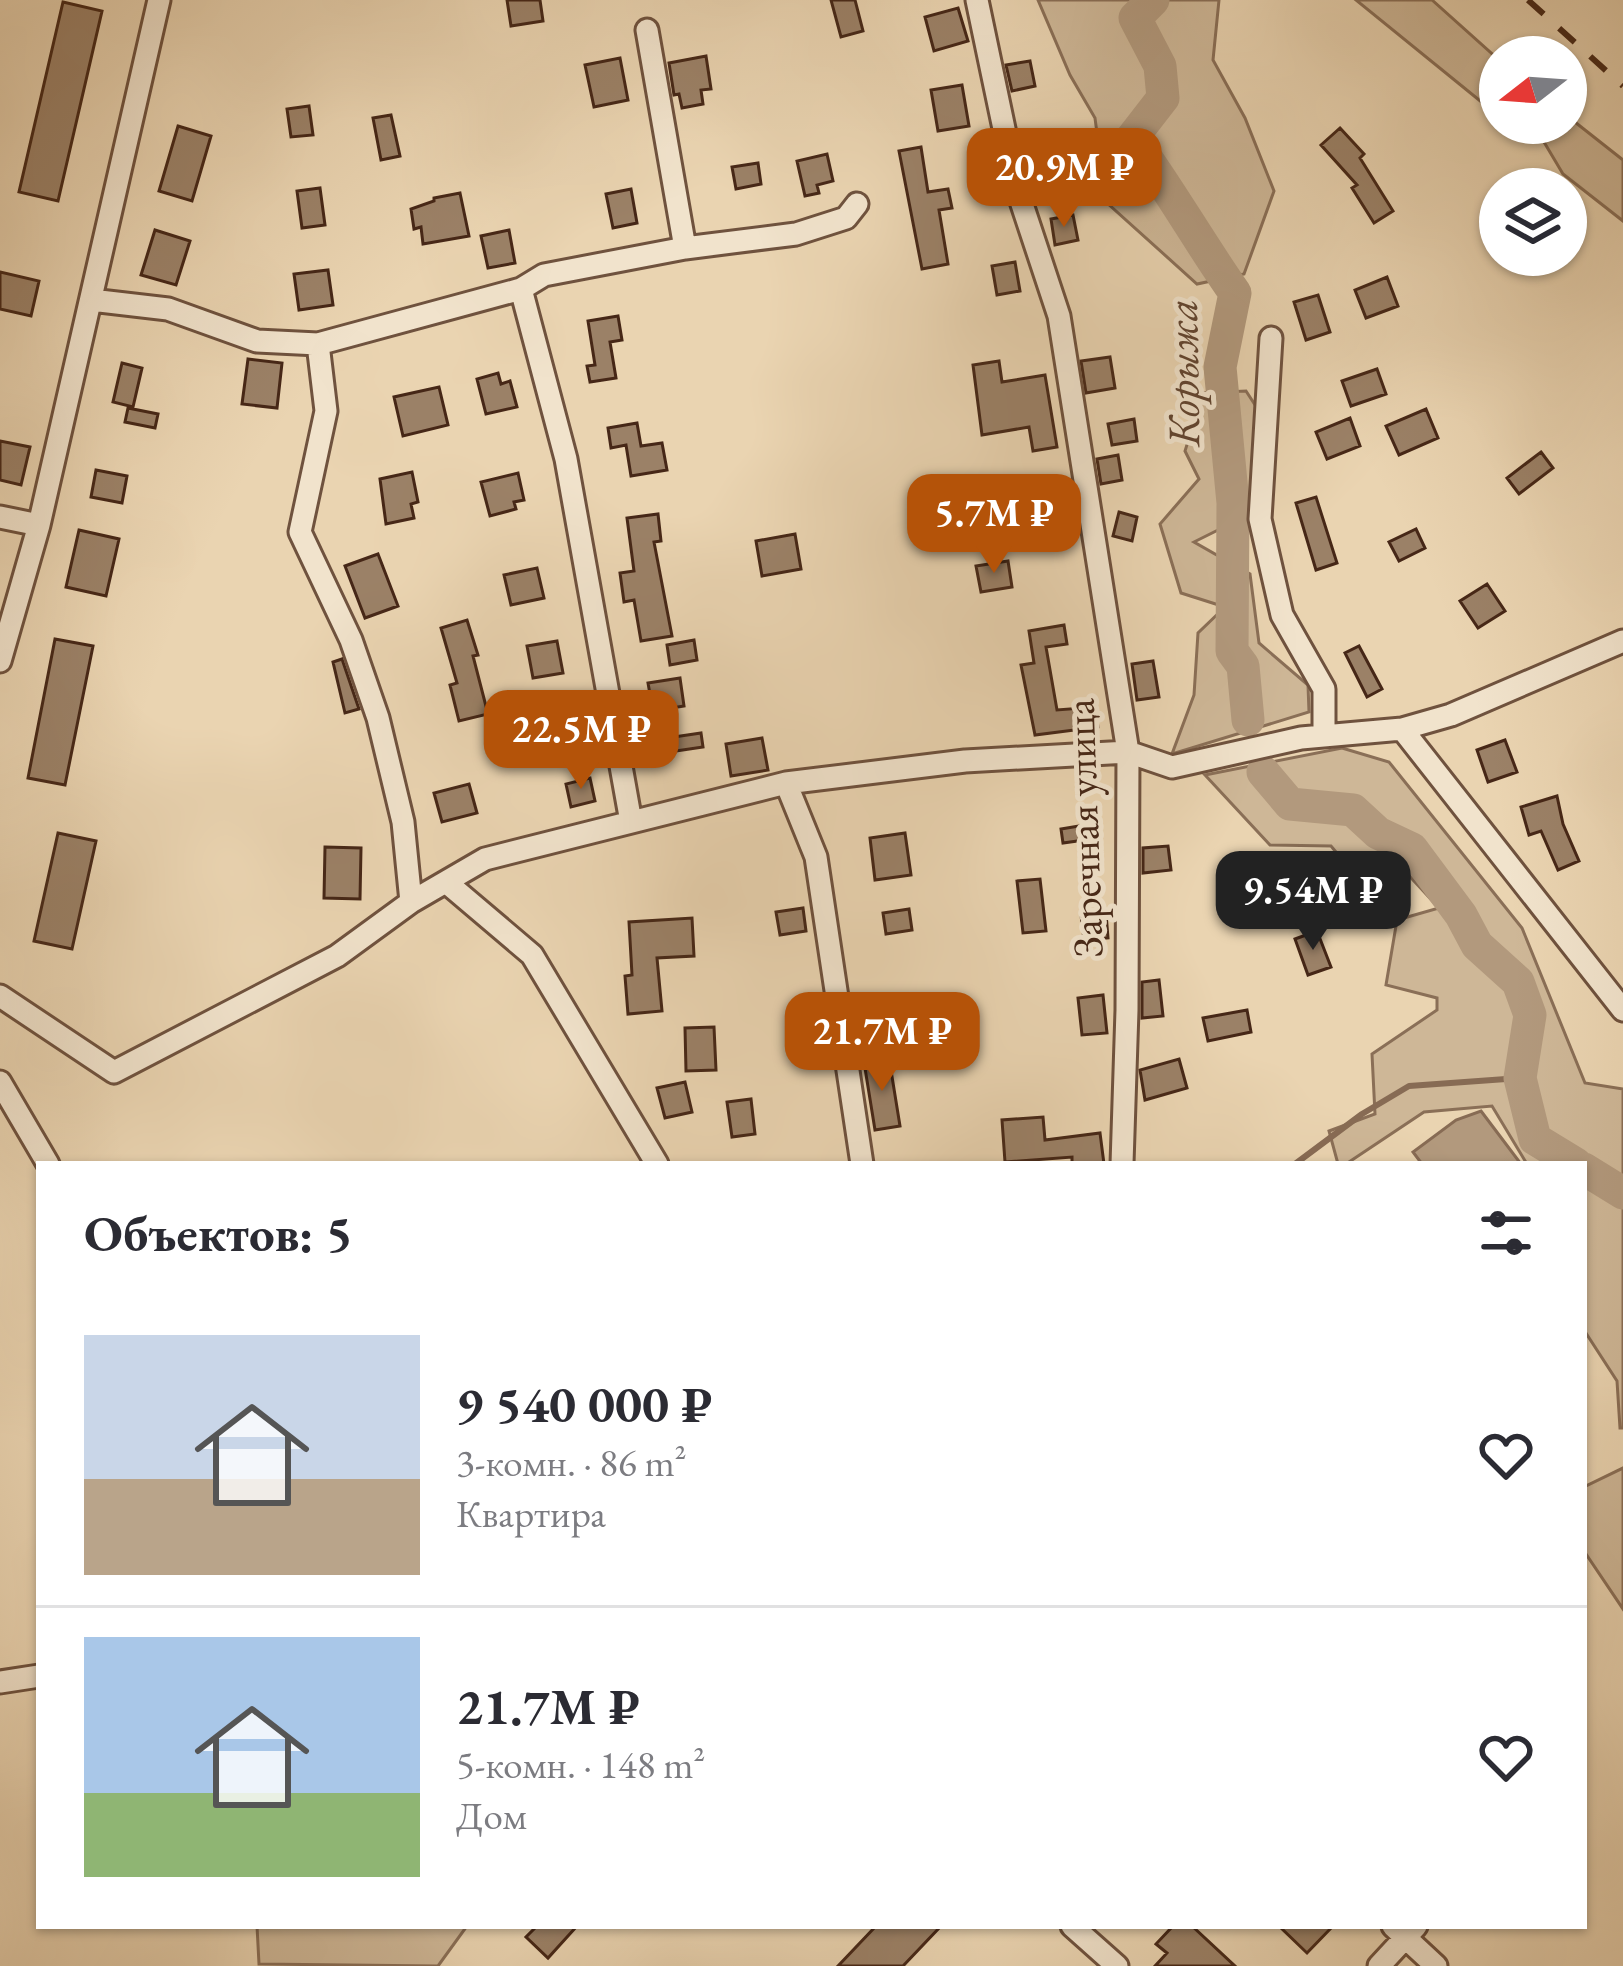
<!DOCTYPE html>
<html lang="ru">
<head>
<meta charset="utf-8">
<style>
	body { margin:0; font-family:"EB Garamond",serif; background:#f2f2f3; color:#2b2b33; height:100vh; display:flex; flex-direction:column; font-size:45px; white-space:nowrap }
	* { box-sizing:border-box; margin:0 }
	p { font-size:39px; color:#7c7c81 }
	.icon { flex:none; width:66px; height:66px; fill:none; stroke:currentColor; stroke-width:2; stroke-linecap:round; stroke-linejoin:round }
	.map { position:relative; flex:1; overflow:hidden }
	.side { position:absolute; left:36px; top:1161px; width:1551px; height:768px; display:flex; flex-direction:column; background:#fff; border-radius:0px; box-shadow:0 3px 9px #0004 }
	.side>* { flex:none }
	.needle { width:78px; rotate:253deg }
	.tools { position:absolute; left:1479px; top:36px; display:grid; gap:24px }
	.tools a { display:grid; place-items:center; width:108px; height:108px; border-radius:50%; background:#fff; box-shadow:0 3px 9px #0004; font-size:60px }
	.price { position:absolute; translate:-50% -102px; padding:0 27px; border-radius:24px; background:#b45309; color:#fff; font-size:39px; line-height:78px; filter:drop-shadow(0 3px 6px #0008) }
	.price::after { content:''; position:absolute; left:50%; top:72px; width:36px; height:27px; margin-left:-18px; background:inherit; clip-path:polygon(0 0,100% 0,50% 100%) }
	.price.active { background:#222; color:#fff }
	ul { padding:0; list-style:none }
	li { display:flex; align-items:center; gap:36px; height:300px; padding:0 48px }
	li+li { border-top:3px solid #e1e1e2 }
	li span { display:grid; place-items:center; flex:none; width:336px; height:240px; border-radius:0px; color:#555 }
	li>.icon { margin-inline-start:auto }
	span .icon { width:144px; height:144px; fill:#fffc; stroke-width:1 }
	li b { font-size:51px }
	h2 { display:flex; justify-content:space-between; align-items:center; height:144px; padding:0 48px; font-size:51px }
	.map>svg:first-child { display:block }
	.green { fill:#ceb797; stroke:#8a6f57; stroke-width:3 }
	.water { fill:#b2997d; stroke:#876b54; stroke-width:3 }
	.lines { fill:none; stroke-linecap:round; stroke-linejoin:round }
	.stream { stroke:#876b54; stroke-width:6 }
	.river { stroke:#b2997d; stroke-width:33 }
	.building { fill:#9b8167; stroke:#462717; stroke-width:3 }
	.street-casing { stroke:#6f523e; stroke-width:27 }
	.street { stroke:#f1e3cc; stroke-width:21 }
	.rail { stroke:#462717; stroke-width:6; stroke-dasharray:21 21; stroke-linecap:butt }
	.labels { text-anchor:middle; stroke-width:10; stroke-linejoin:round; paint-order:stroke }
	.street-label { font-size:42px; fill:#462717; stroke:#f1e3cc }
	.water-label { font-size:45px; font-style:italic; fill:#614430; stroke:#f1e3cc }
</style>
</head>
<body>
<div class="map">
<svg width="1623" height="1966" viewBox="0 0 1623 1966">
	<rect width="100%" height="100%" fill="#ead4b1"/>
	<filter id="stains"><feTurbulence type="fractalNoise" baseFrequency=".00167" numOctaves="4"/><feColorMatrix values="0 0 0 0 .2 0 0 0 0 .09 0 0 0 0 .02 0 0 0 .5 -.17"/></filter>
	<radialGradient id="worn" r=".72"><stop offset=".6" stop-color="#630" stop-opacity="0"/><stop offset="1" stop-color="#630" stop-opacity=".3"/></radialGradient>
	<path class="green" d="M1038 0H1219L1213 60 1245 118 1274 191 1244 274 1197 284 1106 202 1095 118 1070 75Z
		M1356 0H1432L1500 61V117Z
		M1566 115 1623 160V221L1563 174 1541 137 1508 123H1566Z
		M1246 391 1257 408 1250 514 1194 542 1250 574 1259 643 1308 685 1309 712 1172 754 1194 695 1198 633 1225 607 1181 593 1160 524 1199 479 1185 451 1203 393Z
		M1342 748 1389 762 1522 928 1585 1083 1623 1089V1428H1620L1617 1381 1584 1330V1164H1527L1492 1106 1424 1112 1346 1164H1338L1329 1131 1375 1114 1372 1054 1437 1010V998L1386 985 1397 920 1439 908 1401 867 1341 858 1331 846 1270 845 1205 775Z
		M1623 1468V1609L1584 1551V1487Z
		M257 1926H467L438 1966 259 1964Z"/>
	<path class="water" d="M1481 1111 1521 1164H1422L1413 1152 1456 1120Z"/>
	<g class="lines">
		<path class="stream" d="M1295 1164 1362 1114 1409 1086 1520 1078"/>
		<path class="river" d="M1153 0 1135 18 1160 66 1163 98 1132 138C1169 188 1199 242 1235 293L1220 367 1233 503 1232 651 1243 666 1248 720
			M1263 772 1290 804 1353 810 1378 833 1412 849 1461 915 1477 945 1518 982 1530 1015 1520 1078 1535 1139 1576 1164
			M1584 1169 1623 1193"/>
	</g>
	<path class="building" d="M507 0H540L543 21 511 26Z
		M831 0H855L863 31 841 37Z
		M63 2 102 11 58 201 19 192Z
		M958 8 968 41 934 51 925 17Z
		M706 56 711 89 701 90 703 104 682 108 679 94 674 95 669 63Z
		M620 58 628 100 594 107 585 65Z
		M1030 61 1035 86 1012 91 1006 65Z
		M962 85 969 126 938 131 931 90Z
		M309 106 313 135 291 137 287 109Z
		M391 115 400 156 381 160 373 118Z
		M178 126 211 136 192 201 159 191Z
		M1340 128 1364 154 1360 158 1393 211 1374 223 1352 188 1357 185 1321 145Z
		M1045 135 1052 168 1034 171 1028 138Z
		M921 147 928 192 948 189 952 208 939 210 948 264 922 269 899 151Z
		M827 154 833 181 817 185 819 193 805 196 797 161Z
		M758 163 761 184 736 189 732 167Z
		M320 188 325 225 302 228 297 191Z
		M631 189 637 223 613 228 606 194Z
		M460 193 469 236 423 244 421 227 414 229 411 209 434 201V198Z
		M1073 215 1078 240 1055 245 1051 219Z
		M155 230 190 241 176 285 141 275Z
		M509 230 515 263 488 268 481 236Z
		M1015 262 1020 291 997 295 992 266Z
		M328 270 333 305 299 310 294 274Z
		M0 272 39 281 31 316 0 309Z
		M1387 277 1398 306 1366 318 1355 290Z
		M1318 295 1330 332 1306 340 1294 302Z
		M618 316 622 340 610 342 616 378 590 382 587 366 595 365 588 321Z
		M1110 357 1115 388 1086 393 1081 361Z
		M248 359 282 363 277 408 242 404Z
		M999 361 1002 382 1045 375 1057 447 1033 451 1029 427 982 435 973 365Z
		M122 363 142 368 133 407 113 402Z
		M1377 369 1386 394 1351 406 1342 381Z
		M498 373 501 384 510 381 517 407 486 414 477 379Z
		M439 387 448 425 403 436 394 397Z
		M128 408 158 414 155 428 125 422Z
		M1426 409 1438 438 1399 455 1386 426Z
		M1350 418 1360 446 1327 459 1316 432Z
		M1134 419 1137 441 1112 445 1108 424Z
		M637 423 641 446 662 443 667 470 631 476 626 445 611 448 608 428Z
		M0 441 30 447 21 485 0 480Z
		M1541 452 1553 468 1519 494 1507 478Z
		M1118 455 1122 480 1101 484 1097 459Z
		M96 470 127 476 122 503 91 497Z
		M412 472 418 502 411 504 414 518 386 524 380 479Z
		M518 473 524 500 514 502 516 509 490 516 481 482Z
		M1316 497 1337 563 1316 570 1296 503Z
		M1043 505 1048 534 1020 538 1015 510Z
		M1119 512 1137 517 1132 541 1113 536Z
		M658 514 661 541 654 542 672 636 641 641 634 600 624 602 620 573 634 571 627 518Z
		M1416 529 1425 548 1399 561 1389 542Z
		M79 530 119 539 106 596 66 587Z
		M795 534 801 569 762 576 756 541Z
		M378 554 398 606 365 618 345 566Z
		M1008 561 1012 587 981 592 976 566Z
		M537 568 544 598 511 605 504 575Z
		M1487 584 1505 611 1478 628 1460 601Z
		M467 620 478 655 473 656 488 714 459 721 450 685 457 683 441 628Z
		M1064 625 1067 644 1046 647 1057 710 1095 707 1098 727 1035 735 1021 665 1034 663 1029 631Z
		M55 639 93 646 65 785 28 778Z
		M694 640 697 660 670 665 667 645Z
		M557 641 563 673 533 678 527 646Z
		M1359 646 1382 689 1367 697 1345 653Z
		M342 659 359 709 345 713 333 662Z
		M1153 661 1159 697 1137 700 1132 664Z
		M680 678 684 706 653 711 648 683Z
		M576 715 582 739 543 749 537 724Z
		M701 733 703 747 669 752 667 738Z
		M762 738 768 770 731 776 726 744Z
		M1505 740 1517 772 1488 782 1477 750Z
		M590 778 595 801 571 807 566 784Z
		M469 784 477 813 442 822 434 793Z
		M1557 796 1563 824 1579 861 1558 870 1541 831 1529 835 1521 807Z
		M1097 823 1099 838 1063 843 1061 829Z
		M58 833 96 841 72 949 34 941Z
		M905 833 911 875 875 880 870 838Z
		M1168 846 1171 870 1143 873V848Z
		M325 847 361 848 360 899 324 898Z
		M1040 879 1046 931 1023 933 1017 881Z
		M803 908 806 931 780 935 776 912Z
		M909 909 912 930 886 934 883 913Z
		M1106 913 1108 938 1084 940 1081 915Z
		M692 918 694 956 657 958 662 1011 628 1014 625 976 632 975 629 922Z
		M1317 931 1331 967 1308 975 1295 939Z
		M1159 980 1163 1016 1142 1018V982Z
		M1103 995 1107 1033 1082 1035 1078 998Z
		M1247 1010 1251 1032 1208 1041 1203 1018Z
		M714 1027 716 1070 686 1071 685 1028Z
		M889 1058 900 1126 875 1130 864 1062Z
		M1179 1059 1187 1088 1145 1100 1140 1070Z
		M685 1082 692 1112 665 1118 657 1088Z
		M751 1099 755 1134 732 1137 727 1102Z
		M1043 1117 1045 1140 1100 1133 1104 1164H1072V1157L1005 1162 1002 1120Z
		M537 1926H577L548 1958 526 1937Z
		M876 1926H941L903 1966H838Z
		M1173 1926H1192L1235 1966H1155L1167 1953 1156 1944Z
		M1279 1926H1333L1307 1953Z"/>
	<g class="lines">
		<defs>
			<path id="street" d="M977 0 1016 186 1059 316 1128 752 1127 1010 1122 1164
				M647 30 685 248
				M521 289 566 459 631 822
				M91 300 168 309 257 341 318 344 521 289 544 275 685 248 796 234 846 218 857 204
				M1271 338 1260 519 1282 615 1324 689V736
				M318 344 326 411 300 532 351 640 378 718 403 822 411 902
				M0 517 39 525
				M0 661 39 525 159 0
				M1402 729 1623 1010
				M786 783 816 857 862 1164
				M446 882 532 955 657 1164
				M0 996 114 1072 337 956 411 902 485 859 786 783 965 761 1128 752 1172 767 1301 738 1402 729 1451 715 1623 641
				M0 1082 48 1164
				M0 1682 39 1676
				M1072 1926 1117 1966
				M1393 1926 1436 1966
				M1379 1966 1416 1926"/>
		</defs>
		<use href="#street" class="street-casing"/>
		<use href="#street" class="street"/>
		<path class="rail" d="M1528 0 1623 86"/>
	</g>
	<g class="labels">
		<g class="street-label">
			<text transform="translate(1083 828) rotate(-92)" y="15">Заречная улица</text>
		</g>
		<g class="water-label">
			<text transform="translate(1182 373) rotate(-91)" y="16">Корыжа</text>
		</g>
	</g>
	<rect width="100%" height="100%" filter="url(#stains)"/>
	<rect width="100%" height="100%" fill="url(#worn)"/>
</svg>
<div class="tools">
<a><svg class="needle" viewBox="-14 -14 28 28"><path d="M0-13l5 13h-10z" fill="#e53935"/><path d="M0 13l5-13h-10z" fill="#7c7c81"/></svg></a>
<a><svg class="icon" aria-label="layers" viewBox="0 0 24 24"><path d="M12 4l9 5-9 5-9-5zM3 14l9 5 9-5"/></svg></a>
</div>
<b class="price" style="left:1064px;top:230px">20.9M ₽</b>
<b class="price" style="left:994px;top:576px">5.7M ₽</b>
<b class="price" style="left:581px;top:792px">22.5M ₽</b>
<b class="price active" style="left:1313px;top:953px">9.54M ₽</b>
<b class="price" style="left:882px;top:1094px">21.7M ₽</b>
<section class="side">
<h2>Объектов: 5<svg class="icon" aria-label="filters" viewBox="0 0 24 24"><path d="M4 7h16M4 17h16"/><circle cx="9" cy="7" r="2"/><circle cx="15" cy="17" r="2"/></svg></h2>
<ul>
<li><span style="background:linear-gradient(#c9d6e8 60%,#b9a48a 0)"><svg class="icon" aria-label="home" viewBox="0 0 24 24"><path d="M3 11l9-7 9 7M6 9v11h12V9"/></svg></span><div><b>9 540 000 ₽</b><p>3-комн. · 86 m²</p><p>Квартира</p></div><svg class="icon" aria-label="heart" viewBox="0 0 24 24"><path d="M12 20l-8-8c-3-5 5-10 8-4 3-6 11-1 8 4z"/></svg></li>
<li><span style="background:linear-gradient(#a9c7e8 65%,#8fb573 0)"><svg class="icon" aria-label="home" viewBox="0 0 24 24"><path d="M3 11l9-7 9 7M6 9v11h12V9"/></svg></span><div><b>21.7M ₽</b><p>5-комн. · 148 m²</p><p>Дом</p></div><svg class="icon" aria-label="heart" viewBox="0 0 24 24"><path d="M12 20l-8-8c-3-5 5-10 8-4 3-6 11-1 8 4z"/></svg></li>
</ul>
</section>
</div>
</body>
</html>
